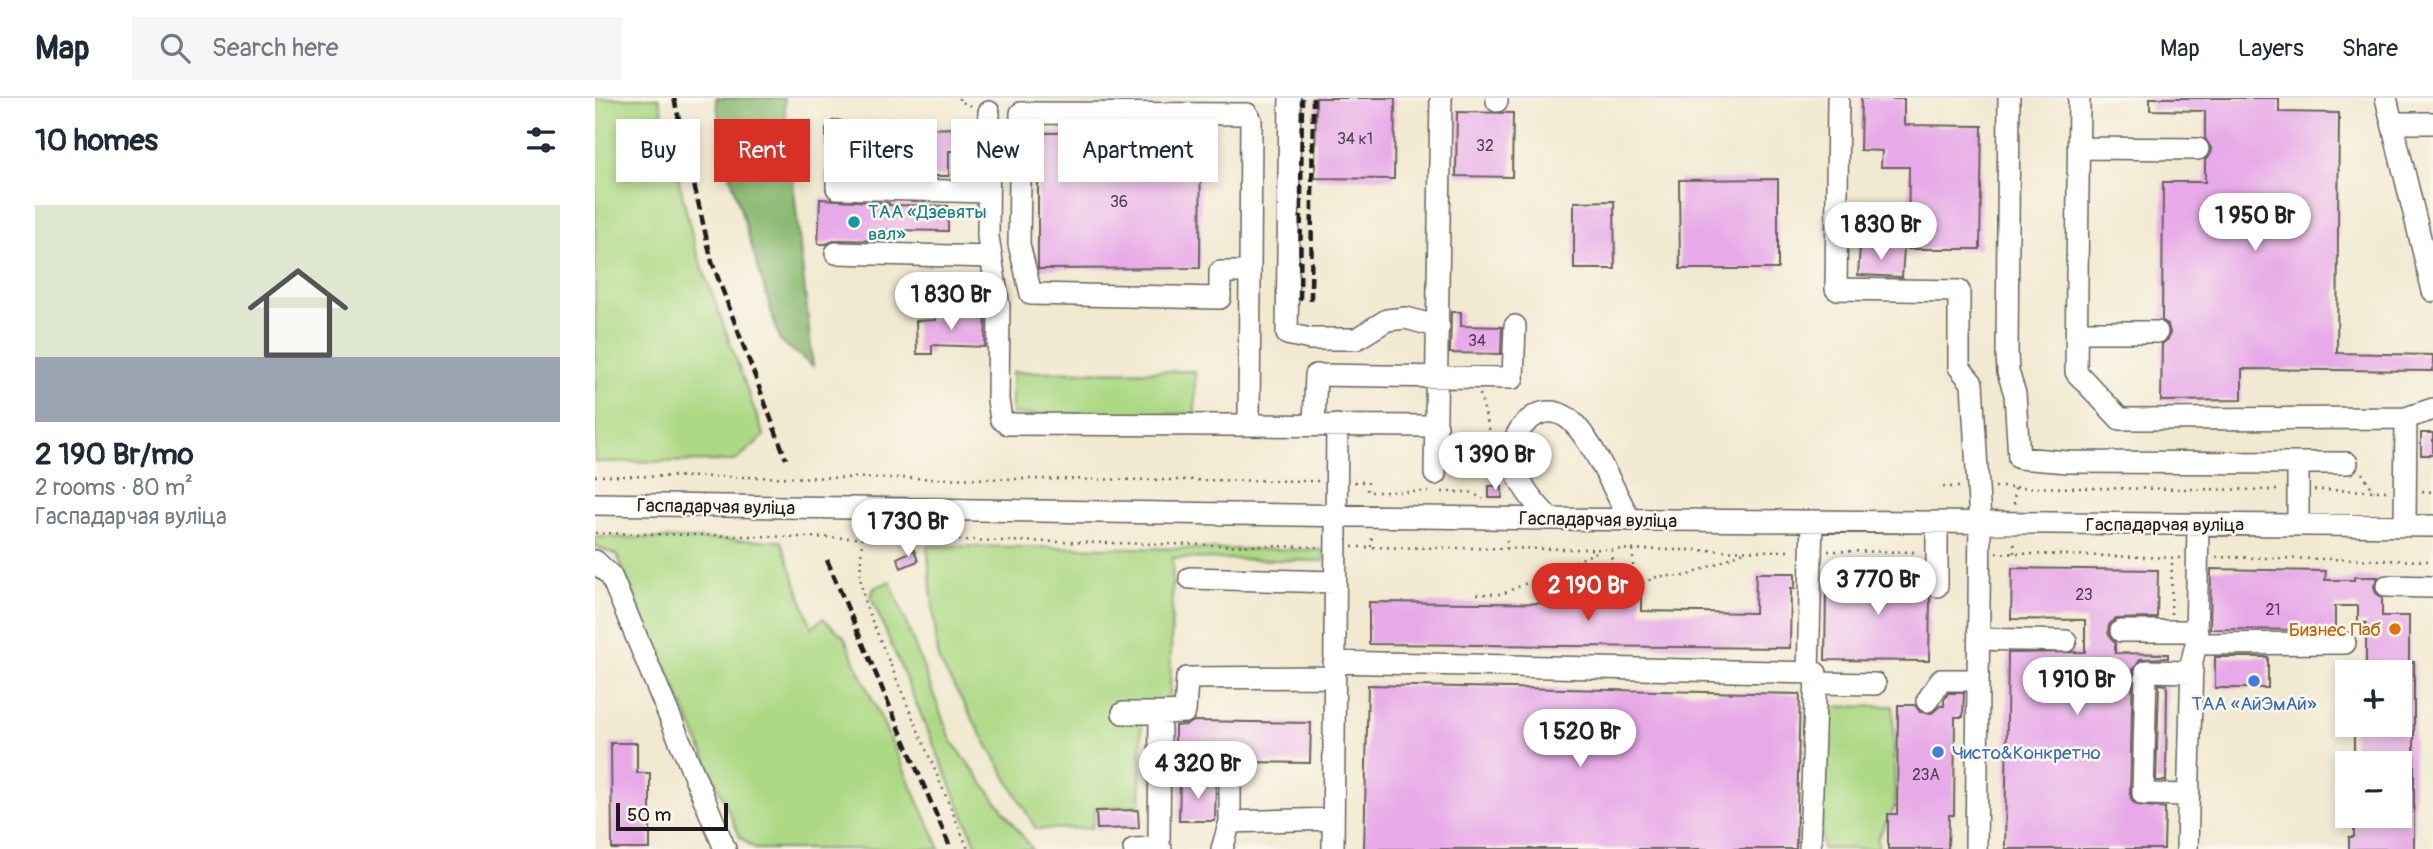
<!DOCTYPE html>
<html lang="en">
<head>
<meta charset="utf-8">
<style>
	body { margin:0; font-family:Pangolin,sans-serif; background:#f6f6f7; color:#1f2937; height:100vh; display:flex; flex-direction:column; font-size:26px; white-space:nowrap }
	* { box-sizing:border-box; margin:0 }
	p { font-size:23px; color:#747a83 }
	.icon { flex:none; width:38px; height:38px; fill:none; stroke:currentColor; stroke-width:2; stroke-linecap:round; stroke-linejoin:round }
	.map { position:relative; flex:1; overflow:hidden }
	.sheet { display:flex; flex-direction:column; background:#fff; width:595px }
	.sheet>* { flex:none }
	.banner { position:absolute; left:21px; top:21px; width:665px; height:63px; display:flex; gap:14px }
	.buttons { position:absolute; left:1740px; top:562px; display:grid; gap:14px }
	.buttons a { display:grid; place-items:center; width:77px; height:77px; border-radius:0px; background:#fff; box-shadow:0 4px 10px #0003; font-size:35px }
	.scale { position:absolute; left:21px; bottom:18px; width:112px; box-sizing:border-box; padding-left:7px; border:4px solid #1c1c1c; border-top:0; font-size:19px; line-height:24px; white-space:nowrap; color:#1c1c1c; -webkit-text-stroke:5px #fbf7ec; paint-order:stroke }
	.price { position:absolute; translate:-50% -60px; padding:0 16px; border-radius:24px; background:#fff; color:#222; font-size:23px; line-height:46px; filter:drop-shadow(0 2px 4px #0008) }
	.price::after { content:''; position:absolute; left:50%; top:42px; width:21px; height:16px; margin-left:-10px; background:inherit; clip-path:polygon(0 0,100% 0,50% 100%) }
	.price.current { background:#d93025; color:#fff }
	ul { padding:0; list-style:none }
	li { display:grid; align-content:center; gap:14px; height:371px; padding:0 35px }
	li span { display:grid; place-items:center; height:217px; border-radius:0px; color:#555 }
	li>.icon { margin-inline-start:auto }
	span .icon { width:126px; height:126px; fill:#fffc; stroke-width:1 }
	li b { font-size:30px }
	h2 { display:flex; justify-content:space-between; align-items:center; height:84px; padding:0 35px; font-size:30px }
	.pill { padding:0 24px; border-radius:0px; background:#fff; box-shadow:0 4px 10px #0003; font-size:24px; line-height:63px }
	.pill.current { background:#d93025; color:#fff }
	header { display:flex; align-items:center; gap:42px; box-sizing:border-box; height:98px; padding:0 35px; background:#fff; border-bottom:2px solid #e0e1e3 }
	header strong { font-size:33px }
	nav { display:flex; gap:38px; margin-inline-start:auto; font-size:24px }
	.search { width:490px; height:63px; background:#f6f6f7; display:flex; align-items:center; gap:18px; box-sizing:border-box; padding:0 24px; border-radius:0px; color:#747a83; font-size:26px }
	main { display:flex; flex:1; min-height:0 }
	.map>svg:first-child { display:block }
	.green { fill:#add985; stroke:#647a50; stroke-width:2 }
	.forest { fill:#8ab972; stroke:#536a47; stroke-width:2 }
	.building { fill:#e7a9e8 }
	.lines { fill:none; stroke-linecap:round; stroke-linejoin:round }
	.minor-casing { stroke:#67645b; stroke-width:24 }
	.path { stroke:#67645b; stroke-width:2.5; stroke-dasharray:2 5; stroke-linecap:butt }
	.minor { stroke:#fff; stroke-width:21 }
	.rail { stroke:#1c1c1c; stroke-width:4.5; stroke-dasharray:10 5; stroke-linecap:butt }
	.culture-dot { fill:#0f9aa8; stroke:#fbf7ec; stroke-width:2.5 }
	.food-dot { fill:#e8710a; stroke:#fbf7ec; stroke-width:2.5 }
	.shop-dot { fill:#3f7fe0; stroke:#fbf7ec; stroke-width:2.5 }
	.labels { text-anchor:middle; stroke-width:5; stroke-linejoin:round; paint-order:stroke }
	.number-label { font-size:16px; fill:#4f3f4f }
	.culture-label { font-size:19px; fill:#0d838f; stroke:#fbf7ec; text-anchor:start }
	.street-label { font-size:19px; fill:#1c1c1c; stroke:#fbf7ec }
	.food-label { font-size:19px; fill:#c56008; stroke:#fbf7ec; text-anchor:end }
	.shop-label { font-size:19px; fill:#366cbe; stroke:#fbf7ec }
</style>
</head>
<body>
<header>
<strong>Map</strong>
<div class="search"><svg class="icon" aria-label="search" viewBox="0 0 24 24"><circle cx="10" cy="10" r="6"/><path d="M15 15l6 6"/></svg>Search here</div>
<nav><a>Map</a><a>Layers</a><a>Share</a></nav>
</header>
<main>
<section class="sheet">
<h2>10 homes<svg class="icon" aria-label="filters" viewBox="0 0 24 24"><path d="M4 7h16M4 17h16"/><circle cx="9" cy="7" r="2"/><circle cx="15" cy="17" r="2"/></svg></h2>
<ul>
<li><span style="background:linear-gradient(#dfe7d0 70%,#9aa5b1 0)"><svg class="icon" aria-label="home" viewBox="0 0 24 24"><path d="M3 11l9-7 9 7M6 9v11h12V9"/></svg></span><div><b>2 190 Br/mo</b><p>2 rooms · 80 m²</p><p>Гаспадарчая вуліца</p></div></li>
</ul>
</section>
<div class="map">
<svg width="1838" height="751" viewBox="0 0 1838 751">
	<rect width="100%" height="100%" fill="#fbf7ec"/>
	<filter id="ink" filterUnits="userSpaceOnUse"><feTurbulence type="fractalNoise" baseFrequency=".0143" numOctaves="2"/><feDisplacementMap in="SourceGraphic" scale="14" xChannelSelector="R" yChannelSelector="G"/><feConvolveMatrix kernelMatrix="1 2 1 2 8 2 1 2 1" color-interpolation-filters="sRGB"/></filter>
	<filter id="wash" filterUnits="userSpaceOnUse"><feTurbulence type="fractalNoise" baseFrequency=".00686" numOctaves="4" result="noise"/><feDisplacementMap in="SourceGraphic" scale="28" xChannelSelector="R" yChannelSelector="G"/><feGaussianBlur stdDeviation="1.57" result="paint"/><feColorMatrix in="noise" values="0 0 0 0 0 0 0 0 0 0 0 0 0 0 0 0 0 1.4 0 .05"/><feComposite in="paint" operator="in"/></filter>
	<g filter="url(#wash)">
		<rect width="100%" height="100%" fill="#f1e9d0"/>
		<path class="green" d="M0 0H64L100 149 169 338 140 363 0 364Z
			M600 273V316H417V274Z
			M0 439 186 443 217 530 228 520 249 539 345 751H160L145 739 22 457 0 448Z
			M332 448 730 452 729 463 578 460 575 601 547 605 545 707 500 710 497 730 441 731 343 561Z
			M295 483 356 642 437 751H383L276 499 279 490Z
			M1298 608 1300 709 1283 739V751H1227V609Z"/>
		<path class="forest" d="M121 0H189L218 268 185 243 129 56Z"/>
		<g id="blocks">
			<path class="building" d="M721 0H800L799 81 720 80Z
				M1266 0 1309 1V27L1387 28 1385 151H1313L1314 69H1286L1287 53 1265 52Z
				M1555 0H1684V14L1744 15 1742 255 1838 257V273L1647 271V302L1566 303 1567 246 1573 241 1575 235 1573 227 1567 222 1568 84H1610V62L1615 57 1616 50 1610 40V13L1555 12Z
				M862 14 918 15 917 79 861 78Z
				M370 30 371 53H354V78H286V72L263 73 262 32Z
				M606 34 605 170 443 171V35Z
				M1183 81V171H1085L1084 82Z
				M225 101 294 105V107L353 108V133L293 132V143L241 142 231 146H223Z
				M1019 103 1020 171H979V104Z
				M1255 107 1269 108 1268 136H1255Z
				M1265 148 1309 150 1307 179 1263 177Z
				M378 214H391L390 249 337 247V256H322L321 223 341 222V218L378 219Z
				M856 214H866V228L907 229 906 256 855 255Z
				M1826 335H1838V357H1826Z
				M894 388H907V400H894Z
				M319 452 323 463 306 470 302 460Z
				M1417 470 1563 472 1562 520 1520 521 1514 527 1513 534 1515 540 1520 545V555L1573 556V560L1545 561 1538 572 1535 696 1537 703 1542 707 1570 710 1569 751H1410L1413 555 1490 554V522L1416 521Z
				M1616 471 1731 473 1730 482H1759V479H1783L1779 488 1781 495 1787 500V518H1814V564H1819V751H1754V739H1759V718H1804V665H1759V626H1804V574H1771V525H1763V508H1740V532L1615 531Z
				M1239 473 1329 474V489L1335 499 1334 563 1230 562 1231 493H1239Z
				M1161 475H1200V490H1196L1195 550 774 546V504L1011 506V497L1046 498V513L1160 515Z
				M1620 559H1673V590H1620Z
				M1564 586 1572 587 1571 683H1561Z
				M773 587 1205 596 1201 751H769Z
				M1353 595H1369L1368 619H1360L1359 717H1354L1353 751H1293V716H1302L1303 607H1320L1325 614 1337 615 1345 608H1349V602Z
				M599 623 716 625 715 665 647 664 642 658 635 656 580 657V628L591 627Z
				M16 645H42V675H55V751H17Z
				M621 682 620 723H584L585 683Z
				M543 712 544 730 502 731 501 713Z"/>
		</g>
	</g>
	<g filter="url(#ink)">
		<use href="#blocks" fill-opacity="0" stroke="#67645b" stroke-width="2"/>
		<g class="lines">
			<defs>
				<path id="minor" d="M695 0 692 236 715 241H761L792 222 811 220 844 229
					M1243 0 1241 191 1364 193V269L1377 285 1385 424 1381 751
					M1414 0 1412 256 1413 274 1420 296 1424 360 1473 364 1703 365
					M1484 0 1481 274 1525 321 1811 320
					M1791 0 1838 193
					M902 3V0
					M394 14 393 139 404 208 403 302 406 321 413 326 842 328
					M1797 25H1838
					M242 33V90L393 94
					M1484 50 1603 51
					M241 155 396 159
					M1482 234H1562
					M654 326 656 22 652 16 426 15 424 146 436 196 625 200V174H655
					M719 326 721 277 918 280 920 228
					M840 376 846 0
					M0 406 955 421 1838 428
					M955 421C939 404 923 386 918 363 912 333 946 299 974 321 996 339 1021 396 1035 422
					M1703 427V365H1752
					M1810 428 1811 320 1838 311
					M0 463 16 478 130 751
					M595 480 739 484
					M1342 488V424
					M1792 488 1838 489
					M1526 533H1602
					M1384 541 1471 543
					M1601 546 1750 545
					M739 564 1221 575 1215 751
					M1213 575 1217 423
					M1220 585 1280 586
					M1332 603 1346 582H1383
					M528 615H565
					M565 670 635 669V724
					M1594 697 1548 696 1551 573 1597 574
					M539 751 564 750
					M566 751 564 750 565 615 590 614 592 580 738 579
					M627 751 635 724 738 721
					M738 751 742 327
					M1592 751 1597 563 1601 546 1603 426"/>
			</defs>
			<use href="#minor" class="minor-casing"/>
			<path class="path" d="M364 0V3L377 8
				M885 296 899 350
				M1767 375 1779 393
				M0 378 725 383
				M759 384H773L772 394H833
				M1348 389H1366
				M1400 389 1684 392
				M1719 392 1793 393
				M1827 393 1838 394
				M847 394H875L888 401
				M1419 406 1420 390
				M0 435 722 449
				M267 440 265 479 270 506 373 751
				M757 449 1198 453
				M776 449 777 435
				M912 451V437
				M1017 452 1015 489H1038L1064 478H1092L1149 454
				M1233 453 1324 454
				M1401 455 1586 460
				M1419 455V441
				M1621 459 1838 463
				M1038 489V452
				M882 496H907L1004 453
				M1576 516 1577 460"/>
			<use href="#minor" class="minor"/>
			<path class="rail" d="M79 0 117 164 191 361
				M705 202 707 0
				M716 203 718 0
				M232 462 356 751"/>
		</g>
	</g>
	<circle class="culture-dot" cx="259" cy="124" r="7"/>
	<circle class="food-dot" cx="1800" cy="531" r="7"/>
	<g class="shop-dot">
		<circle cx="1659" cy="583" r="7"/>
		<circle cx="1343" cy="654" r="7"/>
	</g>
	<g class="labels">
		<g class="number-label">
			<text x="760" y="46">34 к1</text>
			<text x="890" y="53">32</text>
			<text x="524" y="109">36</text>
			<text x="882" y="248">34</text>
			<text x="1489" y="502">23</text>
			<text x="1678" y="517">21</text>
			<text x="1331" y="682">23А</text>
		</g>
		<g class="culture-label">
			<text x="273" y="120">ТАА «Дзевяты<tspan x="273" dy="22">вал»</tspan></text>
		</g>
		<g class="street-label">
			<text transform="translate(121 408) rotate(1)" y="7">Гаспадарчая вуліца</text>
			<text transform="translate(1003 421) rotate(1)" y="7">Гаспадарчая вуліца</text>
			<text x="1570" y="433">Гаспадарчая вуліца</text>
		</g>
		<g class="food-label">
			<text x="1786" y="538">Бизнес Паб</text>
		</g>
		<g class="shop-label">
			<text x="1659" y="612">ТАА «АйЭмАй»</text>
			<text x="1357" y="661" text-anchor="start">Чисто&amp;Конкретно</text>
		</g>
	</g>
</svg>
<div class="buttons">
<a>+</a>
<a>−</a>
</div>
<div class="scale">50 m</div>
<b class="price" style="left:1660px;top:155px">1 950 Br</b>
<b class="price" style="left:1286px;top:164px">1 830 Br</b>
<b class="price" style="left:356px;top:234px">1 830 Br</b>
<b class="price" style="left:900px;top:394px">1 390 Br</b>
<b class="price" style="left:313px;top:461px">1 730 Br</b>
<b class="price" style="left:1283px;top:519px">3 770 Br</b>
<b class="price current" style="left:993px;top:525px">2 190 Br</b>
<b class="price" style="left:1482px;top:619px">1 910 Br</b>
<b class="price" style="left:985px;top:671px">1 520 Br</b>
<b class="price" style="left:603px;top:703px">4 320 Br</b>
<div class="banner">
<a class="pill">Buy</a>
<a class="pill current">Rent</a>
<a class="pill">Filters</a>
<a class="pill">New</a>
<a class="pill">Apartment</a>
</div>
</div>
</main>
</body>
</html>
